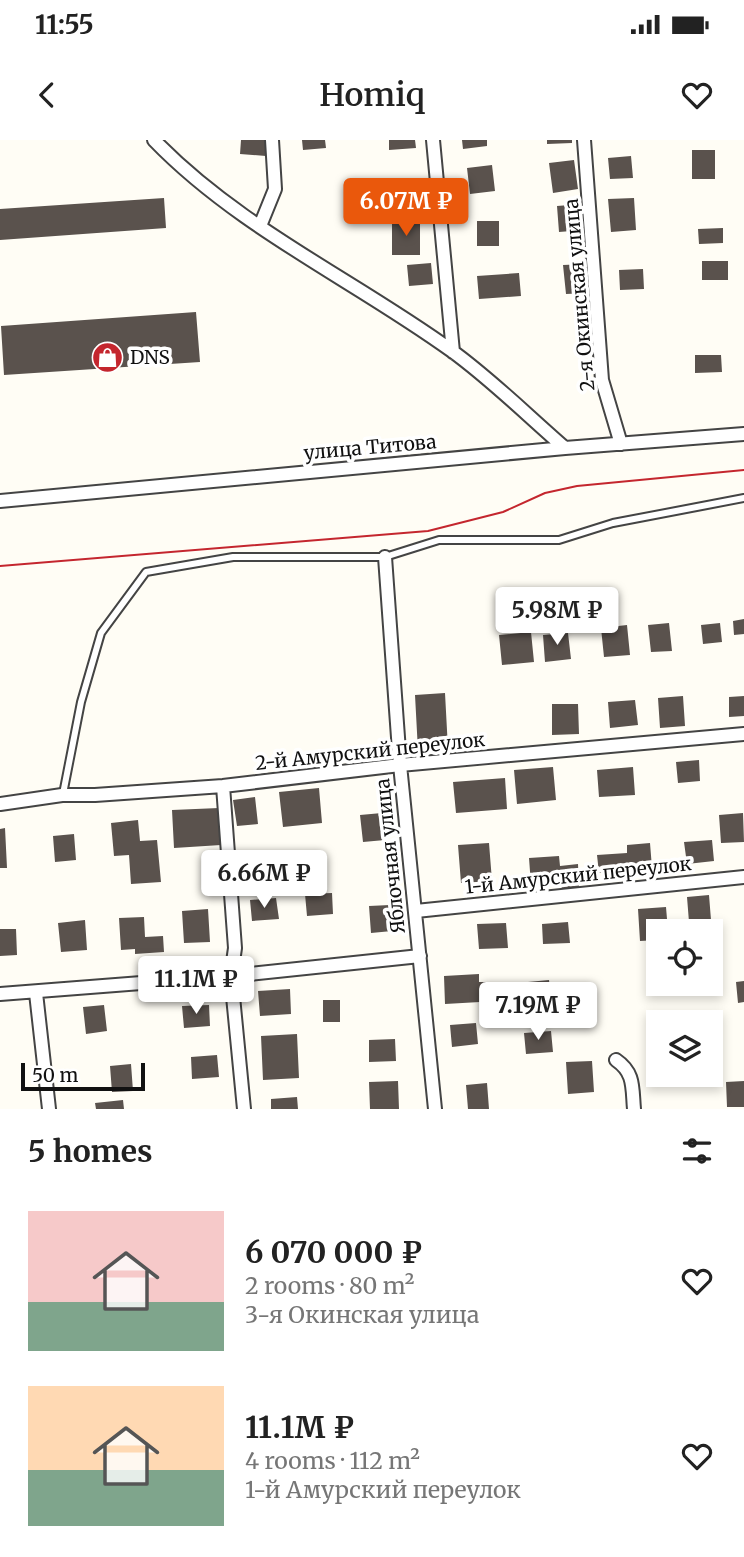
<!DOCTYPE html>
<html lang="en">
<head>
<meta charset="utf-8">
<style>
	body { margin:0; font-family:Merriweather,serif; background:#f2f2f2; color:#222; height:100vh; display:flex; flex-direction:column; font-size:26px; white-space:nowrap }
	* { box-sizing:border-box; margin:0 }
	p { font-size:23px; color:#767676 }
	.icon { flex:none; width:38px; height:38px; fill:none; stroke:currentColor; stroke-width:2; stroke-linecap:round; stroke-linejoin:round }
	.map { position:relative; height:969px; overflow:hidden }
	.panel { display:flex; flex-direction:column; background:#fff; flex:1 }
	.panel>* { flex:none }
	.tools { position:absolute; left:646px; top:779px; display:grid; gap:14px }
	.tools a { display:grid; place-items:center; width:77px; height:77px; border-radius:0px; background:#fff; box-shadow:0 4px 10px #0003; font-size:35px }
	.scale { position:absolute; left:21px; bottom:18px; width:124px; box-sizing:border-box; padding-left:7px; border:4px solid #111; border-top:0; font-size:19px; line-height:24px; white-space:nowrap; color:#111; -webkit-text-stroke:5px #fff; paint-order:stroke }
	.price { position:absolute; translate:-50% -60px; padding:0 16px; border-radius:7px; background:#fff; color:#222; font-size:23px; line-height:46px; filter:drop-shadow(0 2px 4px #0008) }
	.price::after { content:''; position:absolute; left:50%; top:42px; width:21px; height:16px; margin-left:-10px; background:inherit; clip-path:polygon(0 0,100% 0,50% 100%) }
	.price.on { background:#ea580c; color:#fff }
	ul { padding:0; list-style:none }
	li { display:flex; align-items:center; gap:21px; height:175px; padding:0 28px }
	li span { display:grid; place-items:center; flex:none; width:196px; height:140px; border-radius:0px; color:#555 }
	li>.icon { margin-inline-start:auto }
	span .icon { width:84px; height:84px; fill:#fffc; stroke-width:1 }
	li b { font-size:30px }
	h2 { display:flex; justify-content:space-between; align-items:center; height:84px; padding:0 28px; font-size:30px }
	.status { display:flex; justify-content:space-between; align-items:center; height:49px; padding:0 35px; background:#fff; direction:ltr }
	.status svg { height:19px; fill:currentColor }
	header { display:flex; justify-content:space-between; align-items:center; height:91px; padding:0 28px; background:#fff; font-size:32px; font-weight:600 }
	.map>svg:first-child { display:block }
	.building { fill:#5a524d }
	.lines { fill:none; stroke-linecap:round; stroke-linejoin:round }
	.lane-casing { stroke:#444; stroke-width:10 }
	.street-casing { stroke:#444; stroke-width:16 }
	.lane { stroke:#fff; stroke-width:6 }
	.street { stroke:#fff; stroke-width:12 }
	.tram { stroke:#c4262e; stroke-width:2 }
	.labels { text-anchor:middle; stroke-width:7; stroke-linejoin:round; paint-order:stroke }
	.street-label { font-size:19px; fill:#111; stroke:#fff }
	.poi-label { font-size:19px; fill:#111; stroke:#fff; text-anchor:start }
</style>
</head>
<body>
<div class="status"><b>11:55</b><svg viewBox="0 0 49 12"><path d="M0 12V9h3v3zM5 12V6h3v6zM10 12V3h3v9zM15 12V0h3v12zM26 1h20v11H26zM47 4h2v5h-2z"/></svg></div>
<header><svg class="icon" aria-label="back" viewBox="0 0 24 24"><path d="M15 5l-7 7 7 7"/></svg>Homiq<svg class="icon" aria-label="heart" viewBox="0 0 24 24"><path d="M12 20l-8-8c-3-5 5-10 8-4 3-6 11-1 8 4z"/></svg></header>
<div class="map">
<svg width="744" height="969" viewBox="0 0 744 969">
	<rect width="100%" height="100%" fill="#fffdf5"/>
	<path class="building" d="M241 0H267L266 16 240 14Z
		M302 0H325L326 8 303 10Z
		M389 0H415L416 8 389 10Z
		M462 0H487V6L463 9Z
		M547 0H572V3L547 4Z
		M692 10H715V39H692Z
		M631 16 633 38 610 39 608 18Z
		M574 20 578 49 553 53 549 23Z
		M492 25 495 51 470 54 467 28Z
		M164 58 166 88 0 100V69Z
		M634 58 636 90 611 92 608 59Z
		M582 64 584 90 559 92 557 66Z
		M477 81H499V106H477Z
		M392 82H420V115H392Z
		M723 88V103L699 104 698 89Z
		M702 121H728V140H702Z
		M431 123 433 144 409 146 407 125Z
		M586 124 588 153 566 154 563 125Z
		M643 129 644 149 620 150 619 130Z
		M519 133 521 156 479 159 477 136Z
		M196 172 200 222 4 235 1 186Z
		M695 215H721L722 232 695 233Z
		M744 479V494L734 495 733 481Z
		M669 483 672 511 651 512 648 485Z
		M720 483 722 502 703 504 701 485Z
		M627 485 630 515 604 517 601 488Z
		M531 492 534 522 502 525 499 495Z
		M568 493 571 519 545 522 543 495Z
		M445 553 448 609 418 611 415 555Z
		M683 556 685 586 660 588 658 558Z
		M744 556V576L729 577V557Z
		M635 560 638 585 610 588 608 562Z
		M552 564H578L579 594 552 595Z
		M699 620 700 641 678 643 676 622Z
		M553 627 556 660 517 664 514 630Z
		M633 627 635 655 599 657 597 630Z
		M505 638 507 669 456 673 453 642Z
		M319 648 322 683 283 687 279 652Z
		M255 657 258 684 237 686 233 660Z
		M219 668 221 705 174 708 172 670Z
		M382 673 385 700 363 702 360 675Z
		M743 673 744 702 721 703 719 675Z
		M138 680 140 701 157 700 161 742 131 744 129 715 114 716 111 683Z
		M5 688 7 728H0V689Z
		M74 694 76 720 55 722 53 696Z
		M712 700 714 721 687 724 684 702Z
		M489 703 492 741 461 743 458 705Z
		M650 703 652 728 599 733 597 715 627 713V705Z
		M559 716 560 726 578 724 579 749 562 750 561 743 531 745 529 718Z
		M332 753 333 774 307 776 305 754Z
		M709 755 711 780 689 782 687 757Z
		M276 758 279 779 252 781 250 760Z
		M390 765 392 791 371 793 369 766Z
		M666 767 668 791H658V800L640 801 638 769Z
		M208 769 210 802 184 803 182 771Z
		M144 777 145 797 163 796 164 812 135 814V809L121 810 119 778Z
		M85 780 87 810 61 812 58 783Z
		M568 782 570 803 543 804 542 784Z
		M506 783 508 808 479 809 477 784Z
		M0 789H16L17 815 0 816Z
		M479 834V842H490L491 867 480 868V862L445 864 444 836Z
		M549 840 552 866 530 868 528 842Z
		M744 841V862L738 863 736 842Z
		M290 849 291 874 260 876 258 851Z
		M323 860H340V882H323Z
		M104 865 107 891 86 894 83 867Z
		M209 865 210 886 184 888 182 866Z
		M476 883 478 904 452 907 450 885Z
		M551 891 553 912 526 914 524 893Z
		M297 894 299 938 263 940 261 896Z
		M395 899 396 921 369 922V900Z
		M217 915 219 937 192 939 191 917Z
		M592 921 594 952 568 954 566 922Z
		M131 924 133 951 112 952 110 926Z
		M398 941 399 969H370L369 942Z
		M744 941V967H727L726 942Z
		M487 943 489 969H468L466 945Z
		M297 957 298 969H271V959Z
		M123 960 124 969H96L95 963Z"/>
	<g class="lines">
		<defs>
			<path id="lane" d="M63 654 81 562 101 493 146 432 233 417H385L439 400H559L613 383 744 358"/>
			<path id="street" d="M154 0C239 88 354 140 452 211 492 240 528 276 565 308
				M433 0 453 212
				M584 0 602 240 621 304
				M260 86 275 49 272 0
				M0 361 565 308 744 294
				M385 417 400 625 435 969
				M223 646 235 808 231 836 244 969
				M0 664 62 655H95L223 646 400 625 744 594
				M416 771 744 737
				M36 853 49 969
				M0 854 231 836 420 816
				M616 920C635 933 632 948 634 969"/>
		</defs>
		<use href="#lane" class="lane-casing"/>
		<use href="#street" class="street-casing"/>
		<use href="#lane" class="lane"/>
		<use href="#street" class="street"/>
		<path class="tram" d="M0 426 428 391 503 372 545 353 577 346 744 330"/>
	</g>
	<defs>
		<symbol id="shop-disc" viewBox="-11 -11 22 22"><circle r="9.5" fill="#c4262e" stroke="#fff"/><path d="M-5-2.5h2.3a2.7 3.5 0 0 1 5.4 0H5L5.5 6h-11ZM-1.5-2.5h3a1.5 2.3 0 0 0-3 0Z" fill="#fff"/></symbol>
	</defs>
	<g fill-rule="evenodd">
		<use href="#shop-disc" x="90" y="200" width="35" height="35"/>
	</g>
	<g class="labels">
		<g class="street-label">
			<text transform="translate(579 155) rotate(-95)" y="7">2-я Окинская улица</text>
			<text transform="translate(370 307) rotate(-5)" y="7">улица Титова</text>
			<text transform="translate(370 611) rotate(-6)" y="7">2-й Амурский переулок</text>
			<text transform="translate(390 716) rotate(-96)" y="7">Яблочная улица</text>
			<text transform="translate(578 735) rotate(-6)" y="7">1-й Амурский переулок</text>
		</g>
		<g class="poi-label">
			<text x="130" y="224">DNS</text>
		</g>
	</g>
</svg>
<div class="tools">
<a><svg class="icon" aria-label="locate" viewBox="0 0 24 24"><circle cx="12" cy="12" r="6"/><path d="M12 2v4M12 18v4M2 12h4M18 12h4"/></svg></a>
<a><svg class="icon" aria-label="layers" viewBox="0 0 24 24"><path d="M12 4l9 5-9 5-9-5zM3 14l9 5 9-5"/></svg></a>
</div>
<div class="scale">50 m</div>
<b class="price on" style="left:406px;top:98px">6.07M ₽</b>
<b class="price" style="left:557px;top:507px">5.98M ₽</b>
<b class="price" style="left:264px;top:770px">6.66M ₽</b>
<b class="price" style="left:196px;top:876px">11.1M ₽</b>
<b class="price" style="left:538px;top:902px">7.19M ₽</b>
</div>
<section class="panel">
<h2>5 homes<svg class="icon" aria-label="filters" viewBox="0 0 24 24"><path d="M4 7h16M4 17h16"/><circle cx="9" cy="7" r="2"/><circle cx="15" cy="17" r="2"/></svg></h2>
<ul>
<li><span style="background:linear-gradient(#f6c9c9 65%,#7fa58c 0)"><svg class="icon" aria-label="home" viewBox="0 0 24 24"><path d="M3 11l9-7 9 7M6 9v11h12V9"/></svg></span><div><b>6 070 000 ₽</b><p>2 rooms · 80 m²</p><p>3-я Окинская улица</p></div><svg class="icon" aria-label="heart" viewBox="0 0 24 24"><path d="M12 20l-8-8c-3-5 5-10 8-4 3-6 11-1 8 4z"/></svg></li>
<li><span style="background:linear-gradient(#ffd9b3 60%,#7fa58c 0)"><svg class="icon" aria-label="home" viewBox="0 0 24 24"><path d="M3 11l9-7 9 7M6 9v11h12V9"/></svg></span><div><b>11.1M ₽</b><p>4 rooms · 112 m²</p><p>1-й Амурский переулок</p></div><svg class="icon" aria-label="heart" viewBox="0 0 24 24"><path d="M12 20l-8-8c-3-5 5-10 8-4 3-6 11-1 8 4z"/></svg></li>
</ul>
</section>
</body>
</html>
